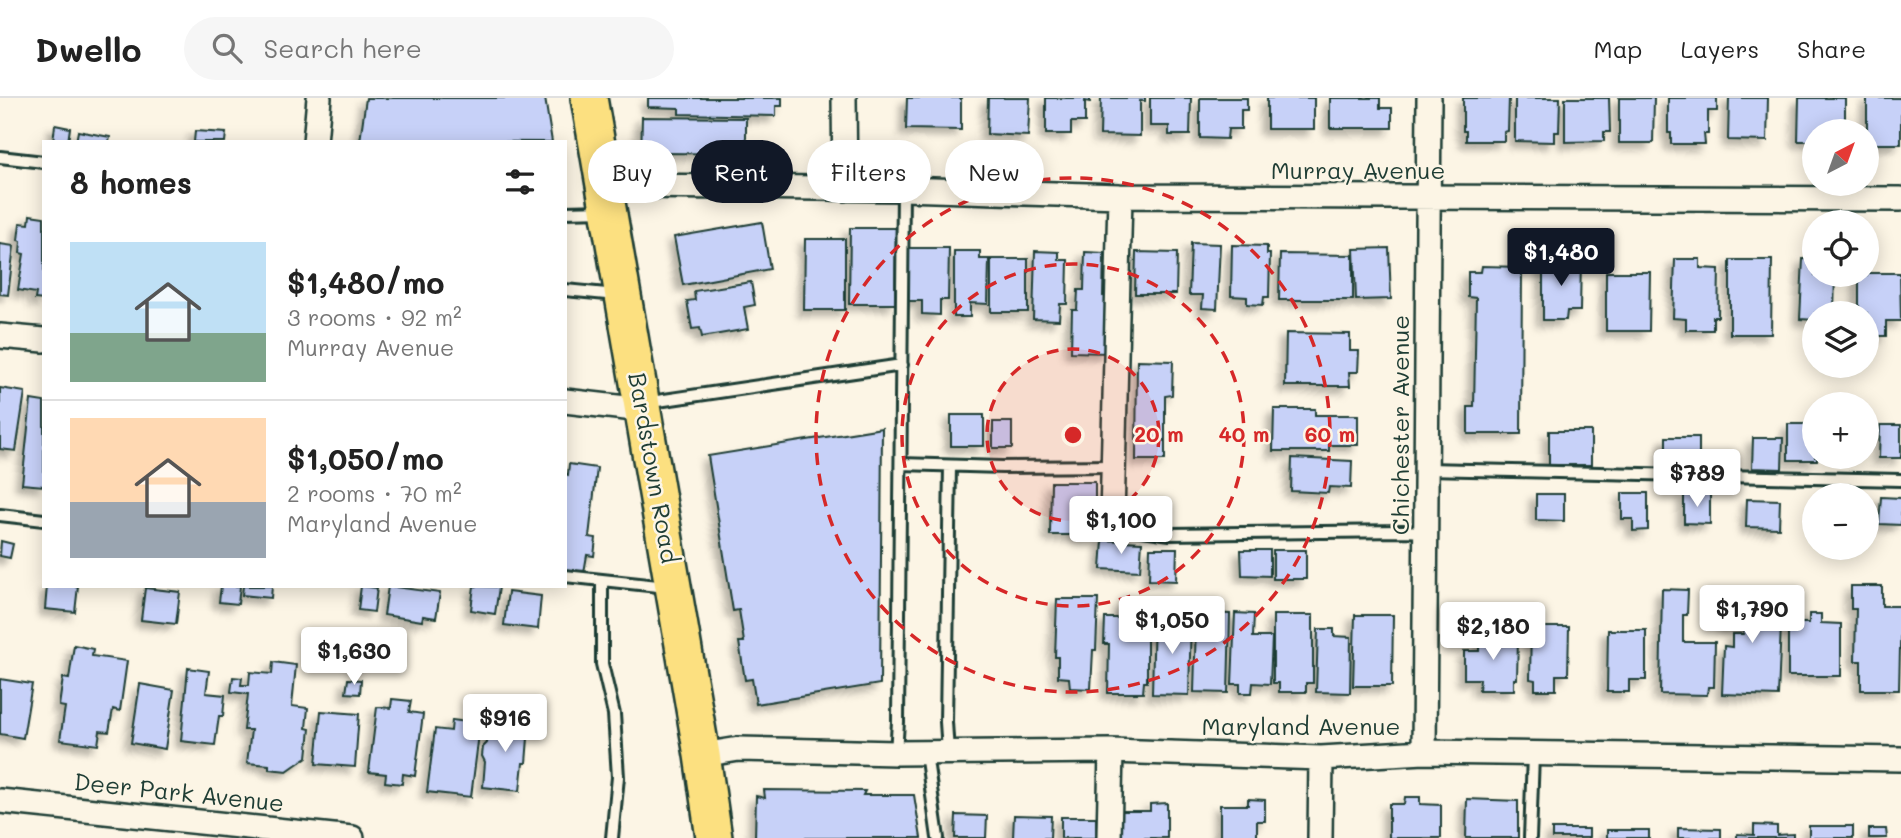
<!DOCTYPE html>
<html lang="en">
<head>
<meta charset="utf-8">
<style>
	body { margin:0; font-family:Mali,sans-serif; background:#f6f6f6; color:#222; height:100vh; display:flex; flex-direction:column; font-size:26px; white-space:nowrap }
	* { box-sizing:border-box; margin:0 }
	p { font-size:23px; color:#767676 }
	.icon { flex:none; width:38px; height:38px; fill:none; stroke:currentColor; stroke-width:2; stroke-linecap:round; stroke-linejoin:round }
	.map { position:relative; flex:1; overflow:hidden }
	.sheet { position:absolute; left:42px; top:42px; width:525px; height:448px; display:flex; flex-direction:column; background:#fff; border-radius:0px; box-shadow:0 4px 18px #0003 }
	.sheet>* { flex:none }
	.banner { position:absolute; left:588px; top:42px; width:665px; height:63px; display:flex; gap:14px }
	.needle { width:46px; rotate:41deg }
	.tools { position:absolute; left:1802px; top:21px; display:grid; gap:14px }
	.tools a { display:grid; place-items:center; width:77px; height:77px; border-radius:50%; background:#fff; box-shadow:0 4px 18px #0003; font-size:35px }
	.price { position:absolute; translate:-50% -60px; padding:0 16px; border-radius:7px; background:#fff; color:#222; font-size:23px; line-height:46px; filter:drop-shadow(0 2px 4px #0008) }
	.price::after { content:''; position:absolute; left:50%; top:42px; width:21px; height:16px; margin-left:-10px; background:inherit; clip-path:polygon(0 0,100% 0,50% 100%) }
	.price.on { background:#111827; color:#fff }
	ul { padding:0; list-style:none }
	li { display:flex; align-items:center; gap:21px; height:175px; padding:0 28px }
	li+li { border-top:2px solid #e0e0e0 }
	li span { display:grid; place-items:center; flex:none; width:196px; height:140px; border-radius:0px; color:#555 }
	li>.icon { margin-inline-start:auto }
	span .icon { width:84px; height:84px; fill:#fffc; stroke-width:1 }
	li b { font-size:30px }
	h2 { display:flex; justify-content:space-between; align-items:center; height:84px; padding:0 28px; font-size:30px }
	.pill { padding:0 24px; border-radius:32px; background:#fff; box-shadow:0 4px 18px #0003; font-size:24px; line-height:63px }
	.pill.on { background:#111827; color:#fff }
	header { display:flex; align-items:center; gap:42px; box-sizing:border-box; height:98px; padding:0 35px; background:#fff; border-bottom:2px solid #e0e0e0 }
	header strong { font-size:33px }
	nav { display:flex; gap:38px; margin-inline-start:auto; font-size:24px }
	.search { width:490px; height:63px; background:#f6f6f6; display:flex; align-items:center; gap:18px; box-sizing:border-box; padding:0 24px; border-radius:38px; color:#767676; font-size:26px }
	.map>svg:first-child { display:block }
	.building { fill:#c7d1f8; stroke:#1f3d34; stroke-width:2; filter:url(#shadow) }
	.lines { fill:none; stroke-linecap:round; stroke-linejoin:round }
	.service-casing { stroke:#1f3d34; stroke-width:16 }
	.minor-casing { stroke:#1f3d34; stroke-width:28 }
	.primary-casing { stroke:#1f3d34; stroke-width:40 }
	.service { stroke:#fcf5e5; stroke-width:10 }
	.minor { stroke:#fcf5e5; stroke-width:23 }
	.primary { stroke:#fce080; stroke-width:35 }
	.ring { fill:none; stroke:#d62828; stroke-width:3.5; stroke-dasharray:12 9 }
	.labels { text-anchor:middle; stroke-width:5; stroke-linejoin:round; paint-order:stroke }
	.street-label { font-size:24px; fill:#1f3d34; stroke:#fcf5e5 }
	.centre { fill:#d62828; stroke:#fcf5e5; stroke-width:3.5 }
	.ring-label { font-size:21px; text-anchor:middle; font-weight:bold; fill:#d62828; stroke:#fcf5e5; stroke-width:5; stroke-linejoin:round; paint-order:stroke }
</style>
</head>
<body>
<header>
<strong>Dwello</strong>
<div class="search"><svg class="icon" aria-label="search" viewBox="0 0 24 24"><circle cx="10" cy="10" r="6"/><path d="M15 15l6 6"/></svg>Search here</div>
<nav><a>Map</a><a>Layers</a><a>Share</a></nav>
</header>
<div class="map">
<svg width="1901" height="740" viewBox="0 0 1901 740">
	<defs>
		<filter id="shadow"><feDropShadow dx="-6" dy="6" stdDeviation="3.5" flood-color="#0004"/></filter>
	</defs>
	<rect width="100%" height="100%" fill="#fcf5e5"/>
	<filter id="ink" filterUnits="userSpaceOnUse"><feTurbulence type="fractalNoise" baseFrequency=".0143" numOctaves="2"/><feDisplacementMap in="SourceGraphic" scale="14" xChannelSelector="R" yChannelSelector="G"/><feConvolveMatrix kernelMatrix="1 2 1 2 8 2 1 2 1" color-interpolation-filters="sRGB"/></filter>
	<g filter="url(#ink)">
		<path class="building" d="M366 0H545L552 44 360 43Z
			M648 0H782V8H776V18L679 16V10L648 9Z
			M907 0H961V32L906 31Z
			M988 0H1030L1028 38 987 36Z
			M1046 0H1090V4L1085 3V24H1071V36H1046Z
			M1101 0H1145V3H1140V38L1100 37Z
			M1150 0H1191L1190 37H1169V28H1150Z
			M1200 0H1247V12H1241V31H1228L1227 41 1200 40Z
			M1267 0H1314V31H1267Z
			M1330 0H1380V10H1392V30H1330Z
			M1463 0H1509L1508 33 1504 34V43H1466V33H1463Z
			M1515 0H1560L1559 34H1554V44L1515 43Z
			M1565 0H1609L1610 34H1604V43L1565 44Z
			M1619 0H1654L1653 45H1619Z
			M1668 0H1717V13H1708V36H1704L1705 46H1671V35H1668Z
			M1729 0H1768L1767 43 1728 42Z
			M1799 0H1845V33L1817 32 1815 33V43H1798Z
			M1867 0H1901V46H1867Z
			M642 19 746 20V56L666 55V62L641 61Z
			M55 27 70 30 68 44H53Z
			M78 33 110 39 109 44H76Z
			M195 33 226 35 225 44H194Z
			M30 117 44 119V202L35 201 36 195 18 192 24 156 20 155 21 143 18 142 20 125 29 126Z
			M762 124 770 171 683 187 674 139Z
			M850 130H896L895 206H849Z
			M805 141H845V212H804Z
			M1191 145 1220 146 1217 211 1202 210 1203 197H1189Z
			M0 146 14 148 8 197 0 196Z
			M1232 147 1267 148V156H1270L1269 199H1264L1263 207 1247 206V199L1231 198Z
			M909 150H949L948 202H940V217L922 216V203H908Z
			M1389 150 1391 201 1356 202 1354 151Z
			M954 153H980V161H989L988 206 970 205V219H954Z
			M1035 153 1059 154V162H1068L1067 206H1060L1059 222 1033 221Z
			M1085 154 1104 155 1103 198H1108L1107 255 1071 254 1072 212H1077L1078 192H1084Z
			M1136 154 1177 155 1176 196H1135Z
			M1280 156 1353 157V202H1279Z
			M1543 160 1581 161 1580 213H1567L1566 222H1543Z
			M991 161H1028V214H991Z
			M1675 161H1700V170L1719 171 1718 219H1713V232H1686V221L1673 220Z
			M1803 161 1815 162V177H1835L1834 214 1815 215V222L1800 221Z
			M1730 162H1772L1771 236H1730Z
			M1482 168 1522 169 1521 336H1468V309H1474L1476 200 1468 199V174H1481Z
			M1606 174H1650L1649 233H1606Z
			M1867 175H1900L1901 223H1886V238H1868L1867 215H1859V177H1867Z
			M751 184 755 207 744 209 748 231 702 239 700 230 692 231 687 203 695 202 694 193Z
			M1286 235 1350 236V253H1359L1358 274H1349L1350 288H1285Z
			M1137 262 1173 263 1172 297 1165 298V362H1136Z
			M0 290 25 294 16 353 0 351Z
			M31 302 44 304V388L22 386Z
			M1274 311H1315V317H1358V347H1329V353H1273Z
			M951 317H984V348H951Z
			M993 324H1012V350H993Z
			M1788 326H1815V359H1817V362H1788Z
			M1880 327H1901V360H1879Z
			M882 330 880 586 756 606 752 581 745 582 739 544H744L739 512 733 513 708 358Z
			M1549 333H1591V367H1549Z
			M1666 339H1699V371L1666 370Z
			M1753 340H1783L1782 371 1752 370Z
			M1292 360 1352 363 1351 390 1329 389 1328 395 1291 393Z
			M569 366 597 370 589 439 596 440 594 458 587 457 584 475 565 473V376L568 377Z
			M1051 384H1095V409H1084V437H1050Z
			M1622 395H1648V432L1633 433V421H1622Z
			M1536 396H1564V423L1536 422Z
			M1684 396H1710V426L1684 425Z
			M1881 399 1901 400V427L1879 426Z
			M1747 401 1780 402 1779 430 1746 429Z
			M1103 442 1142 444 1140 473 1101 471Z
			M1 443 13 446 10 460 0 458Z
			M1150 450H1177L1176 483 1149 482Z
			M1241 452H1270V478L1242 477Z
			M1273 452H1306V481H1273Z
			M47 488H78L75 514 45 511Z
			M221 488H240L238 506 219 504Z
			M243 488H272L271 500 242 497Z
			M361 488 377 490 374 514 358 512Z
			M388 488 440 495 436 520 423 518 422 523 384 517Z
			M474 488 499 489 495 516 471 512Z
			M1851 488H1882V508H1901L1899 592H1861V563H1855L1856 511H1851Z
			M145 490 180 494 176 526 141 522Z
			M1662 491 1688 492 1687 517H1683V544H1715L1714 589H1708L1707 597 1660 596Z
			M1726 492 1760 494V502L1782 503 1778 598 1722 596 1724 548 1732 549V536H1743L1744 530 1724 529Z
			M508 494 541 498 538 531 504 527Z
			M1057 501H1098L1096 552H1093L1091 591 1070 590 1069 580 1058 579V559H1055Z
			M1120 507H1135V519H1141L1140 539H1147V584H1144L1143 595H1108L1109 546H1104L1105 520H1120Z
			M1210 515 1230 516 1228 595 1194 594 1196 525H1209Z
			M1235 515 1254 516 1253 539H1272L1270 586 1253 585 1252 595H1240V586H1232Z
			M1809 516H1821V525L1841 526V578H1788V525H1809Z
			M1273 517H1313V585H1306V594H1279V585H1273Z
			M1355 517H1393L1392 588H1353Z
			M1154 518 1191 519 1189 597 1152 596Z
			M1531 529H1569L1568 577H1556V592H1535V582L1530 581Z
			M1318 531H1334V538L1351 539 1350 595 1316 594Z
			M1608 532H1646V582H1629V594H1607Z
			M1479 534H1501L1500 540H1518L1517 581H1514V592H1479L1480 581H1464V553H1479Z
			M74 547 93 551 92 558 127 563 120 613 113 611 109 634 100 633 98 647 60 642 65 609 59 608 63 580 69 581Z
			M273 564 296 567 292 608 308 610 306 630 310 631 307 659 287 673 269 671V667L247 665 251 632H244L248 596 231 594 233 579 242 580 241 587H249L250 574 272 576Z
			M188 570 209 573 206 595 225 597 223 618H219L215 647 181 643Z
			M0 581 32 586 23 640 0 636Z
			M348 581 361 582 360 596 346 595Z
			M140 586 174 592 165 651 131 645Z
			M392 601 411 603 409 614 423 616 415 678 403 676 402 686 385 684 386 676 369 674 377 609 391 610Z
			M321 613 359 616 355 669 316 666Z
			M492 618 527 622 524 639 528 640 526 665H523L520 693 483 689 485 664 482 658 483 649 487 645 488 636H490Z
			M452 622 476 625 474 635 479 636 471 699 427 694 435 631 451 633Z
			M764 692 865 693 863 697H914L921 740H755L756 698 765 700Z
			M1405 699H1420V706L1441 707V740H1389V706H1404Z
			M1248 701 1265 702V723H1257V740H1220V707H1248Z
			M1467 701 1518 703V740H1466Z
			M1167 705V740H1120V713H1150V706Z
			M956 717 987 718 986 740H955Z
			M1014 717 1051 718 1050 740H1013Z
			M1061 719H1096V740H1061Z
			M1754 727 1777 728V737L1793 736V740H1737V736L1754 737Z
			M1809 728H1853V740H1809Z
			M1678 730 1721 731V740H1678Z
			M1552 731H1589V740H1552Z
			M1869 731H1886L1887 740H1869Z
			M1607 732H1649V740H1607Z"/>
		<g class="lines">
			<defs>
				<path id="service" d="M0 59 44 64
					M565 114 604 113
					M565 192 617 197
					M644 305 902 267
					M901 366 1002 369 1114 368
					M1427 371 1901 382
					M0 417 44 422
					M1112 420 1129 430 1170 436 1403 433 1427 434
					M565 478 667 489
					M602 482V566L614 616 618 679 612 740
					M948 654 946 624 950 368
					M896 655 898 624 903 91
					M926 655 938 740
					M1530 740 1533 657"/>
				<path id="minor" d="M844 0 845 91
					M315 44 319 0
					M605 91 636 88 903 91 1120 98 1901 101
					M0 238 44 242
					M565 303 643 312
					M1112 420 1120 98
					M1424 654 1429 0
					M702 657 739 651 896 655 1111 653 1321 660 1424 654 1901 661
					M0 703 352 740
					M1109 740 1111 653
					M1320 740 1321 660"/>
				<path id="primary" d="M589 0 702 657 714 740"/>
			</defs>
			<use href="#service" class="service-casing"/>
			<use href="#minor" class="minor-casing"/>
			<use href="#primary" class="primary-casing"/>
			<use href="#service" class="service"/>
			<use href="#minor" class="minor"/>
			<use href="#primary" class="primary"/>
		</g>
	</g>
	<circle cx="1073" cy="337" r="86" fill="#d62828" fill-opacity=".12"/>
	<g class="ring">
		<circle cx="1073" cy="337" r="86"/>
		<circle cx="1073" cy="337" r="171"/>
		<circle cx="1073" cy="337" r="257"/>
	</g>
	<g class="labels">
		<g class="street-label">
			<text x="1358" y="81">Murray Avenue</text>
			<text transform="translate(1401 327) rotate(-90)" y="8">Chichester Avenue</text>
			<text transform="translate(653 370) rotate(80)" y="8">Bardstown Road</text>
			<text x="1301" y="637">Maryland Avenue</text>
			<text transform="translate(179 695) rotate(6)" y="8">Deer Park Avenue</text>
		</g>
	</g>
	<circle cx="1073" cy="337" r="10" class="centre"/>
	<g class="ring-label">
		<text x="1159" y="344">20 m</text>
		<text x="1244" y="344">40 m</text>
		<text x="1330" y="344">60 m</text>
	</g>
</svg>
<div class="tools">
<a><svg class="needle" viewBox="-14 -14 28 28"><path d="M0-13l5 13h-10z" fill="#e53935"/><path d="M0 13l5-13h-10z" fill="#767676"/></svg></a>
<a><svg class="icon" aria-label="locate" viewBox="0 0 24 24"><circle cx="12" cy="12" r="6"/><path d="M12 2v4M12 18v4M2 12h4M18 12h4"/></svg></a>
<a><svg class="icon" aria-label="layers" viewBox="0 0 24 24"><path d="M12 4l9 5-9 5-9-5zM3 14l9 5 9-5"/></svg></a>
<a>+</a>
<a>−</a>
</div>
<b class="price on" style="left:1561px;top:190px">$1,480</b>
<b class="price" style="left:1697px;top:411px">$789</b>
<b class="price" style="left:1121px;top:458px">$1,100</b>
<b class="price" style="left:1752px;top:547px">$1,790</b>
<b class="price" style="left:1172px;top:558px">$1,050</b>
<b class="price" style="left:1493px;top:564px">$2,180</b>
<b class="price" style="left:354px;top:589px">$1,630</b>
<b class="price" style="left:505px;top:656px">$916</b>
<div class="banner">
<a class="pill">Buy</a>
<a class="pill on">Rent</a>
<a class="pill">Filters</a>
<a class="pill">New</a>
</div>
<section class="sheet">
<h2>8 homes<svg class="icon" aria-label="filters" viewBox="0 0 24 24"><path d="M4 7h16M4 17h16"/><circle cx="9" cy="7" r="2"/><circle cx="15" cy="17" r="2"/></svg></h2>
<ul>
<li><span style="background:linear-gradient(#bfe0f5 65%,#7fa58c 0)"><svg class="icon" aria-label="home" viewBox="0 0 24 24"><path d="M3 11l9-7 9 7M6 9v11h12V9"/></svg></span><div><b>$1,480/mo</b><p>3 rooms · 92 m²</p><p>Murray Avenue</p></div></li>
<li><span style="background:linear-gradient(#ffd9b3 60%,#9aa5b1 0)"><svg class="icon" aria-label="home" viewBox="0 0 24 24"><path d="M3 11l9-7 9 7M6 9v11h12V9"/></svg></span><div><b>$1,050/mo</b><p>2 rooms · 70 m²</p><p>Maryland Avenue</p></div></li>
</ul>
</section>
</div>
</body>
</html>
